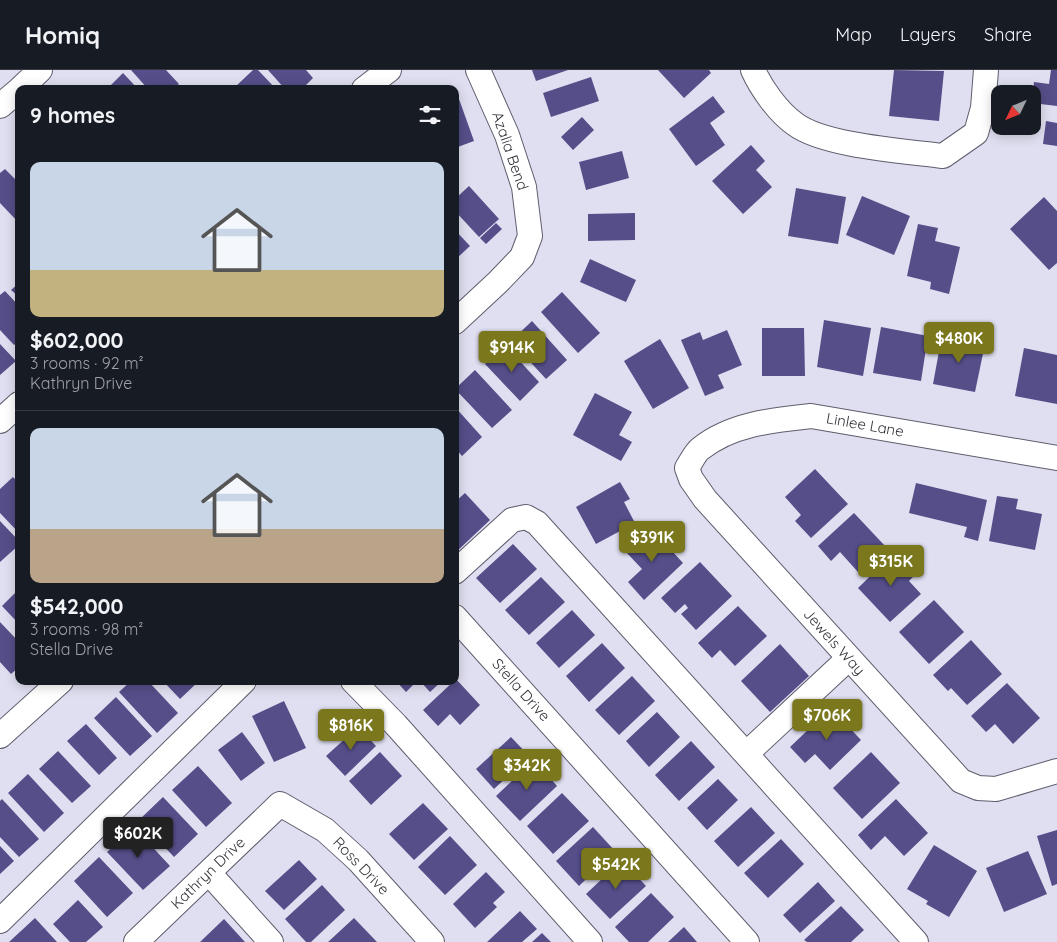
<!DOCTYPE html>
<html lang="en">
<head>
<meta charset="utf-8">
<style>
	body { margin:0; font-family:Quicksand,sans-serif; background:#242831; color:#f1f3f6; height:100vh; display:flex; flex-direction:column; font-size:19px; white-space:nowrap }
	* { box-sizing:border-box; margin:0 }
	p { font-size:16px; color:#9ea1a6 }
	.icon { flex:none; width:28px; height:28px; fill:none; stroke:currentColor; stroke-width:2; stroke-linecap:round; stroke-linejoin:round }
	.map { position:relative; flex:1; overflow:hidden }
	.drawer { position:absolute; left:15px; top:15px; width:444px; height:600px; display:flex; flex-direction:column; background:#171b24; border-radius:10px; box-shadow:0 2px 12px #0003 }
	.drawer>* { flex:none }
	.needle { width:32px; rotate:227deg }
	.tools { position:absolute; left:991px; top:15px; display:grid; gap:10px }
	.tools a { display:grid; place-items:center; width:50px; height:50px; border-radius:10px; background:#171b24; box-shadow:0 2px 12px #0003; font-size:25px }
	.price { position:absolute; translate:-50% -42px; padding:0 11px; border-radius:5px; background:#7a771d; color:#fff; font-size:16px; line-height:32px; filter:drop-shadow(0 1px 2px #0008) }
	.price::after { content:''; position:absolute; left:50%; top:30px; width:15px; height:11px; margin-left:-8px; background:inherit; clip-path:polygon(0 0,100% 0,50% 100%) }
	.price.selected { background:#222; color:#fff }
	ul { padding:0; list-style:none }
	li { display:grid; align-content:center; gap:10px; height:265px; padding:0 15px }
	li+li { border-top:1px solid #363941 }
	li span { display:grid; place-items:center; height:155px; border-radius:10px; color:#555 }
	li>.icon { margin-inline-start:auto }
	span .icon { width:90px; height:90px; fill:#fffc; stroke-width:1 }
	li b { font-size:21px }
	h2 { display:flex; justify-content:space-between; align-items:center; height:60px; padding:0 15px; font-size:21px }
	header { display:flex; align-items:center; gap:30px; box-sizing:border-box; height:70px; padding:0 25px; background:#171b24; border-bottom:1px solid #363941 }
	header strong { font-size:24px }
	nav { display:flex; gap:28px; margin-inline-start:auto; font-size:18px }
	.map>svg:first-child { display:block }
	.building { fill:#554e89 }
	.lines { fill:none; stroke-linecap:round; stroke-linejoin:round }
	.minor-casing { stroke:#5d5d6d; stroke-width:26 }
	.minor { stroke:#fff; stroke-width:24 }
	.labels { text-anchor:middle; stroke-width:5; stroke-linejoin:round; paint-order:stroke }
	.street-label { font-size:15px; fill:#323239; stroke:#fff }
</style>
</head>
<body>
<header>
<strong>Homiq</strong>
<nav><a>Map</a><a>Layers</a><a>Share</a></nav>
</header>
<div class="map">
<svg width="1057" height="872" viewBox="0 0 1057 872">
	<rect width="100%" height="100%" fill="#dfdff1"/>
	<path class="building" d="M131 0H166L179 14 173 19H148Z
		M253 0H258L276 19H237L235 17Z
		M268 0H306L313 8 302 19H285Z
		M532 0H568L536 11Z
		M658 0H709L711 3 684 28Z
		M894 0 944 1 939 51 889 46Z
		M1051 0H1057V36L1032 33 1034 12 1049 14Z
		M123 3 138 19H107Z
		M591 7 599 31 551 47 543 23Z
		M713 26 725 42 710 53 725 75 696 96 669 59Z
		M459 29 474 71 455 78V30Z
		M582 47 594 60 573 80 561 67Z
		M1046 51 1057 53V76L1043 74Z
		M751 75 765 91 756 100 772 117 743 144 712 111Z
		M622 81 629 108 586 120 579 92Z
		M5 99 19 113V153L0 133V103Z
		M469 116 499 149 479 167 455 141V129Z
		M796 118 846 127 838 174 788 166Z
		M862 126 910 146 894 185 846 165Z
		M1044 127 1057 141V193L1049 200 1010 159Z
		M635 143V170L588 171V144Z
		M496 153 502 159 486 174 480 168Z
		M918 154 938 158 935 171 960 177 949 224 930 219 931 212 907 206Z
		M455 160 470 176 455 190Z
		M590 189 636 210 626 232 580 212Z
		M19 213V227L11 220Z
		M5 221 19 236V271L14 275 0 260V225Z
		M562 222 600 263 578 283 541 242Z
		M824 250 871 258 863 306 817 297Z
		M532 251 567 290 546 309 511 271Z
		M881 257 928 266 921 311 873 303Z
		M762 258H804L805 306H762Z
		M727 260 742 295 718 305 724 318 705 326 681 270 700 262 703 270Z
		M942 265 985 274 975 322 933 314Z
		M660 269 689 318 653 339 624 291Z
		M0 274 16 291 0 305Z
		M505 275 539 312 520 331 485 294Z
		M1024 278 1057 285V334L1015 326Z
		M475 300 512 340 492 358 455 319Z
		M595 323 632 342 619 365 632 372 621 391 573 365Z
		M455 337 482 367 462 386 455 378Z
		M815 399 848 434 811 468 795 451 801 445 785 427Z
		M13 407 19 413V463L0 443V419Z
		M620 412 630 429 624 432 635 453 596 474 576 437Z
		M916 413 987 430 978 471 964 467 967 457 909 443Z
		M465 423 490 450 455 483V432Z
		M997 426 1018 429 1016 439 1042 444 1035 480 989 471Z
		M854 443 886 477 858 502 840 482 831 491 818 476Z
		M0 451 19 471V475L0 492Z
		M651 458 683 493 644 530 628 512 642 499 626 482Z
		M513 474 537 499 500 533 476 508Z
		M896 481 917 503 909 511 921 524 890 552 858 518Z
		M700 492 732 526 696 560 681 544 688 538 685 534 675 543 661 528Z
		M541 507 565 532 529 565 505 540Z
		M19 519V554L2 536Z
		M934 530 964 562 929 594 899 562Z
		M738 536 767 566 735 596 720 580 712 588 698 573Z
		M572 540 595 565 559 598 536 573Z
		M0 552 19 572V597L11 604 0 592Z
		M971 570 1002 604 967 635 951 618 948 621 933 605Z
		M602 573 625 598 589 632 566 606Z
		M780 574 809 606 770 642 741 611Z
		M632 606 655 631 619 665 595 640Z
		M456 609 480 635 460 655 450 644 438 656 423 640Z
		M131 611H148L178 643 157 663 119 622Z
		M163 611H199L180 629Z
		M396 611H417L406 622Z
		M420 611H442L430 622Z
		M1007 613 1040 648 1013 674 995 654 986 662 971 646Z
		M116 627 152 666 130 686 94 648Z
		M284 631 306 678 274 692 252 646Z
		M831 638 861 670 830 700 815 684 805 693 790 677Z
		M657 642 680 667 649 697 626 671Z
		M86 654 117 688 99 705 67 671Z
		M358 657 376 676 345 706 326 686Z
		M242 662 265 693 241 711 218 680Z
		M511 667 529 686 494 719 476 699Z
		M691 671 715 697 679 731 655 705Z
		M58 681 91 716 72 733 39 699Z
		M380 682 402 706 371 735 349 711Z
		M871 682 900 713 862 749 833 718Z
		M534 690 557 716 520 751 496 726Z
		M198 696 232 733 206 757 172 720Z
		M28 704 64 743 44 762 8 723Z
		M718 709 738 730 707 760 687 738Z
		M562 723 589 751 553 784 527 756Z
		M163 727 198 764 174 787 139 750Z
		M2 729 39 769 19 787 0 767V731Z
		M896 729 928 763 904 786 885 766 871 780 858 765Z
		M423 733 448 759 414 790 389 764Z
		M751 737 775 763 738 797 714 771Z
		M134 757 170 796 143 820 107 782Z
		M593 757 615 781 579 816 556 791Z
		M1057 760V814L1052 816 1037 766Z
		M450 766 477 795 445 825 418 797Z
		M781 769 804 794 768 828 744 803Z
		M934 775 977 801 949 847 926 834 928 831 907 819Z
		M0 776 14 791 0 804Z
		M1028 781 1047 824 1004 842 986 798Z
		M99 787 133 823 107 847 74 811Z
		M299 790 317 809 284 840 265 821Z
		M622 790 646 816 610 849 586 824Z
		M486 802 505 822 493 833 497 837 475 858 453 834Z
		M818 812 835 831 800 863 783 845Z
		M322 815 345 840 311 872H306L285 849Z
		M651 823 674 847 648 872H629L615 857Z
		M78 830 103 857 86 872H70L53 854Z
		M841 836 864 860 851 872H807L804 870Z
		M520 841 537 859 522 872H487Z
		M35 848 57 872H9Z
		M354 848 377 872H328Z
		M224 849 245 872H200Z
		M684 857 697 872H668Z
		M542 863 551 872H532Z"/>
	<g class="lines">
		<defs>
			<path id="minor" d="M753 0C761 18 778 42 795 54 824 76 905 81 943 86L976 63 983 38 986 0
				M20 19 40 0
				M364 19 389 0
				M0 36 19 20
				M455 252 498 212 522 187 530 166 524 117 507 65 478 0
				M0 351 19 334
				M1057 388 811 346C773 350 731 354 700 379 695 383 691 392 687 398L691 409 705 429 961 711 978 718 996 719 1057 701
				M455 502 512 450 526 447 537 453 916 872
				M455 547 747 872
				M353 611 396 655 590 872
				M0 666 61 611
				M746 684 849 588
				M209 803 271 872
				M0 851 244 611
				M136 872 280 734 325 760 358 790 432 872"/>
		</defs>
		<use href="#minor" class="minor-casing"/>
		<use href="#minor" class="minor"/>
	</g>
	<g class="labels">
		<g class="street-label">
			<text transform="translate(510 81) rotate(71)" y="5">Azalia Bend</text>
			<text transform="translate(865 355) rotate(10)" y="5">Linlee Lane</text>
			<text transform="translate(834 572) rotate(48)" y="5">Jewels Way</text>
			<text transform="translate(521 620) rotate(48)" y="5">Stella Drive</text>
			<text transform="translate(361 796) rotate(46)" y="5">Ross Drive</text>
			<text transform="translate(208 803) rotate(-44)" y="5">Kathryn Drive</text>
		</g>
	</g>
</svg>
<div class="tools">
<a><svg class="needle" viewBox="-14 -14 28 28"><path d="M0-13l5 13h-10z" fill="#e53935"/><path d="M0 13l5-13h-10z" fill="#9ea1a6"/></svg></a>
</div>
<b class="price" style="left:959px;top:294px">$480K</b>
<b class="price" style="left:512px;top:303px">$914K</b>
<b class="price" style="left:652px;top:493px">$391K</b>
<b class="price" style="left:891px;top:517px">$315K</b>
<b class="price" style="left:827px;top:671px">$706K</b>
<b class="price" style="left:351px;top:681px">$816K</b>
<b class="price" style="left:527px;top:721px">$342K</b>
<b class="price selected" style="left:138px;top:789px">$602K</b>
<b class="price" style="left:616px;top:820px">$542K</b>
<section class="drawer">
<h2>9 homes<svg class="icon" aria-label="filters" viewBox="0 0 24 24"><path d="M4 7h16M4 17h16"/><circle cx="9" cy="7" r="2"/><circle cx="15" cy="17" r="2"/></svg></h2>
<ul>
<li><span style="background:linear-gradient(#c9d6e8 70%,#c2b280 0)"><svg class="icon" aria-label="home" viewBox="0 0 24 24"><path d="M3 11l9-7 9 7M6 9v11h12V9"/></svg></span><div><b>$602,000</b><p>3 rooms · 92 m²</p><p>Kathryn Drive</p></div></li>
<li><span style="background:linear-gradient(#c9d6e8 65%,#b9a48a 0)"><svg class="icon" aria-label="home" viewBox="0 0 24 24"><path d="M3 11l9-7 9 7M6 9v11h12V9"/></svg></span><div><b>$542,000</b><p>3 rooms · 98 m²</p><p>Stella Drive</p></div></li>
</ul>
</section>
</div>
</body>
</html>
